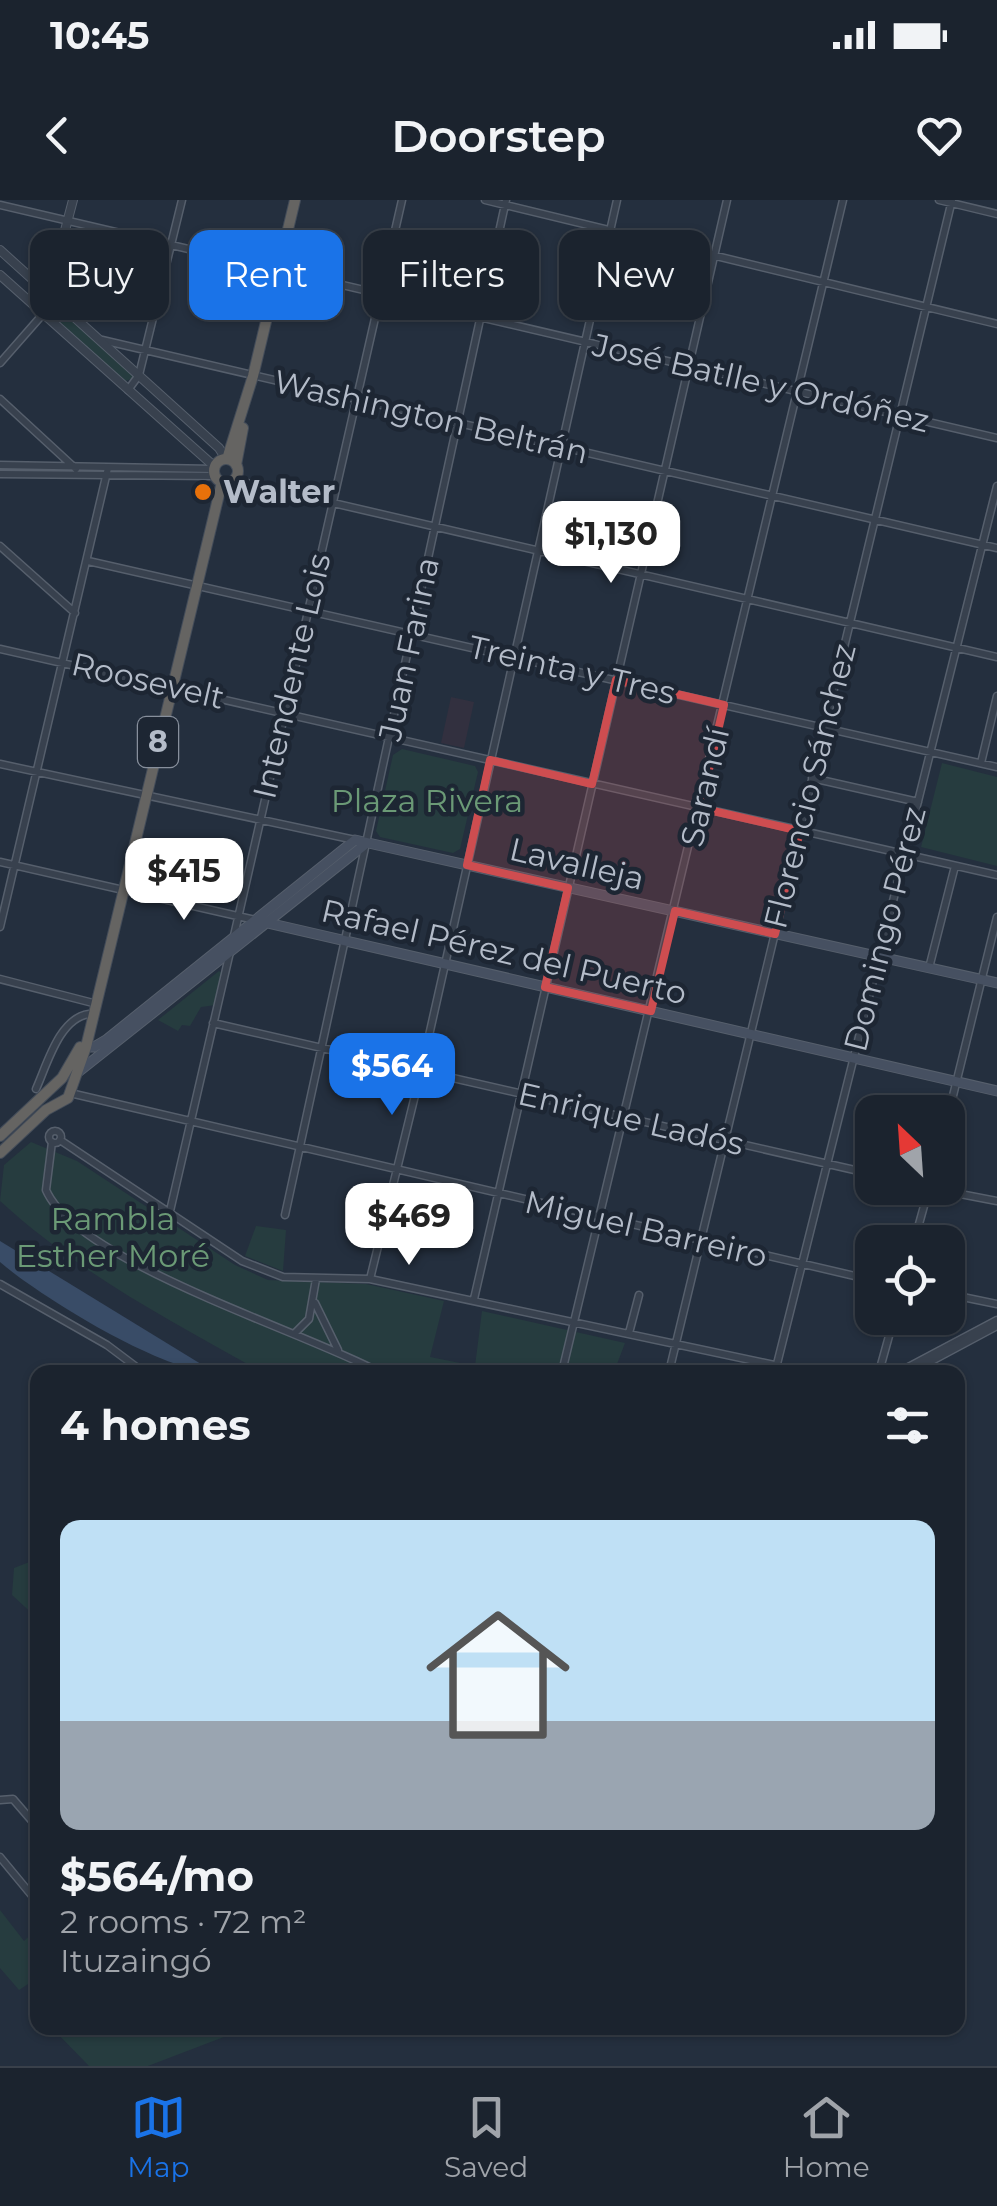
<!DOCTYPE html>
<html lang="en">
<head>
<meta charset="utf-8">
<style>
	body { margin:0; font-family:Montserrat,sans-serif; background:#242b36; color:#f1f3f6; height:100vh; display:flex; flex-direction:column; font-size:38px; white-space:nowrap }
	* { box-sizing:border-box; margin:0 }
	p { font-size:32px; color:#a0a4aa }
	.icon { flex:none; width:55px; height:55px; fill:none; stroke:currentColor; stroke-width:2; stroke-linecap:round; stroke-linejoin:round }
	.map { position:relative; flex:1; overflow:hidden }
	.panel { position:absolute; left:30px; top:1165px; width:935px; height:670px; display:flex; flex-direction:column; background:#1b232e; border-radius:20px; box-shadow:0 2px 8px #0004,0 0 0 2px #39404a }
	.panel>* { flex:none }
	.hud { position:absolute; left:30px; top:30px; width:938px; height:90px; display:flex; gap:20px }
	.needle { width:65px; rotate:335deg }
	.buttons { position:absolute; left:855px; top:895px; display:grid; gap:20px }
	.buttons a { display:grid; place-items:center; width:110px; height:110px; border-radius:20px; background:#1b232e; box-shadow:0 2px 8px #0004,0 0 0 2px #39404a; font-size:50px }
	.price { position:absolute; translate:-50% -85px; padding:0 22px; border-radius:20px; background:#fff; color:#222; font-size:32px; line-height:65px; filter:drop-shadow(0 2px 5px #0008) }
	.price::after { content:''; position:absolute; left:50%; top:60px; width:30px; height:22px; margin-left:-15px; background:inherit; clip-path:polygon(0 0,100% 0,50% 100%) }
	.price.active { background:#1a73e8; color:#fff }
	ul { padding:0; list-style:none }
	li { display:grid; align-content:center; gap:20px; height:530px; padding:0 30px }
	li+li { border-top:2px solid #39404a }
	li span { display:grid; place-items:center; height:310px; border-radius:20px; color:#555 }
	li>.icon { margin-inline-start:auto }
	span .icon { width:180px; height:180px; fill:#fffc; stroke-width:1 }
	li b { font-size:42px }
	h2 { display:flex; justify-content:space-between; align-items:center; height:120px; padding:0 30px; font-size:42px }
	.pill { padding:0 35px; border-radius:20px; background:#1b232e; box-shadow:0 2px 8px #0004,0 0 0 2px #39404a; font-size:35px; line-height:90px }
	.pill.active { background:#1a73e8; color:#fff }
	.status { display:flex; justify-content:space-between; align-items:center; height:70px; padding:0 50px; background:#1b232e; direction:ltr }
	.status svg { height:28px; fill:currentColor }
	header { display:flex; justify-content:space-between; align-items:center; height:130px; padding:0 30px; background:#1b232e; font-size:45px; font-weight:600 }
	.tab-bar { display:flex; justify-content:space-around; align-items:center; height:140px; border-top:2px solid #39404a; background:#1b232e; font-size:28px; color:#a0a4aa }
	.tab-bar a { display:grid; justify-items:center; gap:5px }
	.tab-bar .active { color:#1a73e8 }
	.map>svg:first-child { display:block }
	.medical { fill:#32303f }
	.green { fill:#263c3f }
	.water { fill:#394c67 }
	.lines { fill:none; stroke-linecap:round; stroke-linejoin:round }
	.minor-casing { stroke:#565f6c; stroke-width:9 }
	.tertiary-casing { stroke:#565f6c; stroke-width:10 }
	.secondary-casing { stroke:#565f6c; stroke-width:11 }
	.trunk-casing { stroke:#434c59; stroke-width:12 }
	.minor { stroke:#38414e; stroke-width:6 }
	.tertiary { stroke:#38414e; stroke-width:8 }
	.secondary { stroke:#465061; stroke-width:9 }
	.trunk { stroke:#656462; stroke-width:10 }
	.marked { fill:#ce4d50; fill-opacity:0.2; stroke:#ce4d50; stroke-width:8; stroke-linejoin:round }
	.food-dot { fill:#e8710a; stroke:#1d2633; stroke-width:4 }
	.labels { text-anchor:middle; stroke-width:9; stroke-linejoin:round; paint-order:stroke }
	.shield { fill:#1d2633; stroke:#878f9c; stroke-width:2.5 }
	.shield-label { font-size:30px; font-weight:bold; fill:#b4bcc9 }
	.street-label { font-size:32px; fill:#b4bcc9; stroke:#1d2633 }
	.poi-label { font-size:32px; font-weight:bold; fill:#b4bcc9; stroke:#1d2633; text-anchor:start }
	.park-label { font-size:32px; fill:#6b9a76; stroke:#1d2633 }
</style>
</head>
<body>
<div class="status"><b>10:45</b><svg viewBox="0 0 49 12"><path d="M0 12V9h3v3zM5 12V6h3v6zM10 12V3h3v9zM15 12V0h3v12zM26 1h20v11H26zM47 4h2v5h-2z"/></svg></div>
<header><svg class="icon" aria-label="back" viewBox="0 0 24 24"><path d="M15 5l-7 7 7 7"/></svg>Doorstep<svg class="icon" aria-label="heart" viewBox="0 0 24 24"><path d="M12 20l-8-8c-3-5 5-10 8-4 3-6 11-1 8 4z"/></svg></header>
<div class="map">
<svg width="997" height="1866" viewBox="0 0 997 1866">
	<rect width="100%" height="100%" fill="#242f3e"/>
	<path class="medical" d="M451 497 474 502 464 548 441 543Z"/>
	<path class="green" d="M52 104 133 173 132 179 125 181 50 113Z
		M402 549 475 566 478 572 460 649 453 653 380 637 376 631 393 555Z
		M942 563 997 577V666L921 647Z
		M219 771 223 774 216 805 201 807 190 826 182 825 178 831 158 820Z
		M31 942 77 961 235 1065 268 1080 366 1084 444 1101 430 1157 475 1166 482 1111 625 1143 614 1172H262C169 1120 80 1074 0 1001L4 965Z
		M256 1026 286 1030 283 1071 245 1056Z
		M37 1359V1418L12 1395 14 1368Z
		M0 1710 24 1741 37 1729V1778L19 1790 0 1768Z
		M52 1828H223L229 1835 148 1866H89Z"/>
	<path class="water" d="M0 1041 214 1172C164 1173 39 1096 0 1062Z"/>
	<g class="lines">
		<defs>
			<path id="minor" d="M485 0 997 124
				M939 0 997 14
				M0 5 997 238
				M102 140 997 348
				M0 163 43 114
				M128 190 139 175 182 0
				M0 199 76 269
				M0 265 214 269
				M0 274 215 276
				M234 280 997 457
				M0 346 75 413
				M88 361 997 567
				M0 449 997 675
				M981 563 997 496
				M0 564 355 640
				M812 578 918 602
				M0 662 255 720
				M0 727 108 268
				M233 740 402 0
				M929 768 955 666
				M0 779 93 803
				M213 823 872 974
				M36 889C47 865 59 818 89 814
				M70 893 872 1080
				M948 916 997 717
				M49 937a6 6 0 1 1 12 0a6 6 0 1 1-12 0Z
				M60 940 242 1061 283 1077 370 1079 807 1172
				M52 942 46 990C77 1062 303 1131 379 1172
				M929 988 997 1001
				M170 1011 230 752
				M285 1015 506 0
				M914 1042 929 988
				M370 1079 421 871 617 0
				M0 1084 107 1145 143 1172
				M948 1094 997 1104
				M474 1099 727 0
				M315 1103 338 1150
				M295 1133 309 1119 316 1079
				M629 1133 639 1095
				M562 1172 843 0
				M669 1172 952 0
				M775 1172 997 286
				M879 1172 894 1118
				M899 1172 997 1120
				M911 1172 997 1126
				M0 1600 13 1599 38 1628
				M0 1657 38 1703"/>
			<path id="tertiary" d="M0 50 219 248 226 259
				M0 75 215 267
				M43 114 73 0"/>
			<path id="secondary" d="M255 720 997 891
				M83 847H94L106 840 355 640 997 783
				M77 873 367 643"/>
			<path id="trunk" d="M227 259 253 176 295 0
				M214 271a12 12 0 1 1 24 0a12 12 0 1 1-24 0Z
				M236 265 243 228
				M0 936 62 878 80 847
				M0 953 46 910 68 898 86 847 222 282"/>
		</defs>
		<use href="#minor" class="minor-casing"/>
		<use href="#tertiary" class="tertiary-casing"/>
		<use href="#secondary" class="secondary-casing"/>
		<use href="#trunk" class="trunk-casing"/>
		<use href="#minor" class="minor"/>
		<use href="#tertiary" class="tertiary"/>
		<use href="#secondary" class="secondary"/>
		<use href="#trunk" class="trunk"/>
	</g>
	<path class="marked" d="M616 480 724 505 700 608 800 631 775 734 675 711 651 811 545 787 568 688 467 665 490 560 592 584Z"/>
	<circle class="food-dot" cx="203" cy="292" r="10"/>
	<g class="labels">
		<rect class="shield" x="138" y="517" width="40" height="50" rx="8"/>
		<g class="shield-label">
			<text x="158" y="552">8</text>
		</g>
		<g class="street-label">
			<text transform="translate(761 183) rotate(13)" y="11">José Batlle y Ordóñez</text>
			<text transform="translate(431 217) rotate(13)" y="11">Washington Beltrán</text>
			<text transform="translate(409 449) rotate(-78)" y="11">Juan Farina</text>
			<text transform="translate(572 470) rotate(13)" y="11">Treinta y Tres</text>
			<text transform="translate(292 476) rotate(-77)" y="11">Intendente Lois</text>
			<text transform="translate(148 481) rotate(13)" y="11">Roosevelt</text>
			<text transform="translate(810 586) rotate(-76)" y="11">Florencio Sánchez</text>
			<text transform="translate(705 587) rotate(-77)" y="11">Sarandí</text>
			<text transform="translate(577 664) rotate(13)" y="11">Lavalleja</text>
			<text transform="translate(885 729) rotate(-76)" y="11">Domingo Pérez</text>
			<text transform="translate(504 752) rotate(13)" y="11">Rafael Pérez del Puerto</text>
			<text transform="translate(631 919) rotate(13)" y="11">Enrique Ladós</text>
			<text transform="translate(646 1029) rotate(13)" y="11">Miguel Barreiro</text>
		</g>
		<g class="poi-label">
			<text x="223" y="303">Walter</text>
		</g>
		<g class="park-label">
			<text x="427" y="612">Plaza Rivera</text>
			<text x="113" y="1030">Rambla<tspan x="113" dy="37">Esther Moré</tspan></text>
		</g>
	</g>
</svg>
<div class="buttons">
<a><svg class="needle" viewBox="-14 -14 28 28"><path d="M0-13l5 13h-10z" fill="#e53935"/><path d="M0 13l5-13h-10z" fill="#a0a4aa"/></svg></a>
<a><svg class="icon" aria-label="locate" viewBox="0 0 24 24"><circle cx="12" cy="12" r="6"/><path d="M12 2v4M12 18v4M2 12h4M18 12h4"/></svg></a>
</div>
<b class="price" style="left:611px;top:386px">$1,130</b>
<b class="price" style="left:184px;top:723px">$415</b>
<b class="price active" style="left:392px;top:918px">$564</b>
<b class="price" style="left:409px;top:1068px">$469</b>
<div class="hud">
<a class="pill">Buy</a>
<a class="pill active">Rent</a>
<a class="pill">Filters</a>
<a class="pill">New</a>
</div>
<section class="panel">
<h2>4 homes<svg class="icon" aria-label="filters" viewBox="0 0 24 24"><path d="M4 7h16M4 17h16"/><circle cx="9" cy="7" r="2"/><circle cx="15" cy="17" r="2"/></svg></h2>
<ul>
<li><span style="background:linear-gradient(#bfe0f5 65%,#9aa5b1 0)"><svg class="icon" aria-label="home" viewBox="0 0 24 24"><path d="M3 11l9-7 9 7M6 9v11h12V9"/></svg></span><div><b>$564/mo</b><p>2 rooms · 72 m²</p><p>Ituzaingó</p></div></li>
</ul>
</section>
</div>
<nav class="tab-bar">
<a class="active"><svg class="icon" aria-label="map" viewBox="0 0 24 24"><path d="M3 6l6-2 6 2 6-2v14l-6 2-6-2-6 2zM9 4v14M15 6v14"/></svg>Map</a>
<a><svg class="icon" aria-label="saved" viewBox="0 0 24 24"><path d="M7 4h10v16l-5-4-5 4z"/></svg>Saved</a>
<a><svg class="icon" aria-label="home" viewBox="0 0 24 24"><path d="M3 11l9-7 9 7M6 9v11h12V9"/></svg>Home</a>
</nav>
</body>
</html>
